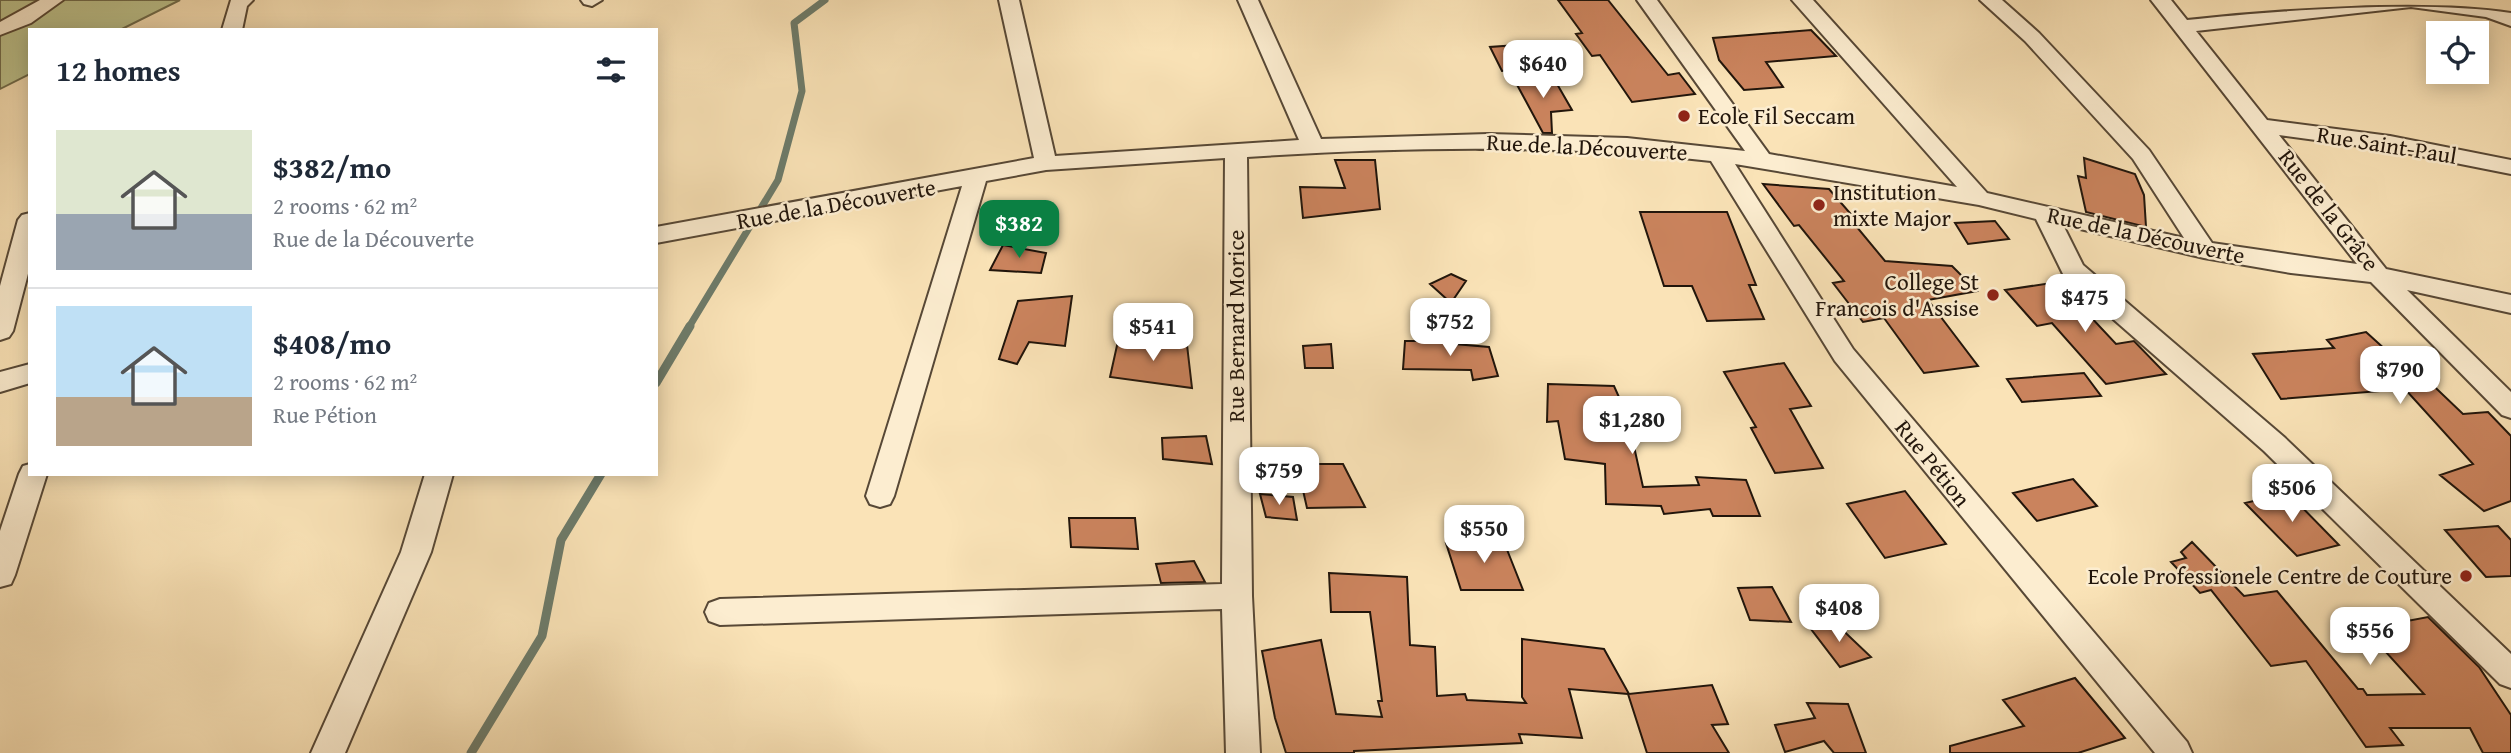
<!DOCTYPE html>
<html lang="en">
<head>
<meta charset="utf-8">
<style>
	body { margin:0; font-family:"Gentium Book Plus",serif; background:#f2f2f3; color:#1f2937; height:100vh; display:flex; flex-direction:column; font-size:26px; white-space:nowrap }
	* { box-sizing:border-box; margin:0 }
	p { font-size:23px; color:#747a83 }
	.icon { flex:none; width:38px; height:38px; fill:none; stroke:currentColor; stroke-width:2; stroke-linecap:round; stroke-linejoin:round }
	.map { position:relative; flex:1; overflow:hidden }
	.side { position:absolute; left:28px; top:28px; width:630px; height:448px; display:flex; flex-direction:column; background:#fff; border-radius:0px; box-shadow:0 4px 18px #0003 }
	.side>* { flex:none }
	.fabs { position:absolute; left:2426px; top:21px; display:grid; gap:14px }
	.fabs a { display:grid; place-items:center; width:63px; height:63px; border-radius:0px; background:#fff; box-shadow:0 4px 18px #0003; font-size:35px }
	.price { position:absolute; translate:-50% -60px; padding:0 16px; border-radius:14px; background:#fff; color:#222; font-size:23px; line-height:46px; filter:drop-shadow(0 2px 4px #0008) }
	.price::after { content:''; position:absolute; left:50%; top:42px; width:21px; height:16px; margin-left:-10px; background:inherit; clip-path:polygon(0 0,100% 0,50% 100%) }
	.price.active { background:#0b8043; color:#fff }
	ul { padding:0; list-style:none }
	li { display:flex; align-items:center; gap:21px; height:175px; padding:0 28px }
	li+li { border-top:2px solid #e0e1e3 }
	li span { display:grid; place-items:center; flex:none; width:196px; height:140px; border-radius:0px; color:#555 }
	li>.icon { margin-inline-start:auto }
	span .icon { width:84px; height:84px; fill:#fffc; stroke-width:1 }
	li b { font-size:30px }
	h2 { display:flex; justify-content:space-between; align-items:center; height:84px; padding:0 28px; font-size:30px }
	.map>svg:first-child { display:block }
	.green { fill:#bec48e; stroke:#706c4c; stroke-width:2 }
	.lines { fill:none; stroke-linecap:round; stroke-linejoin:round }
	.stream-far1 { stroke:#6d7b6a; stroke-width:7 }
	.stream { stroke:#6d7b6a; stroke-width:9 }
	.building { fill:#ca835d; stroke:#21150b; stroke-width:2 }
	.minor-casing { stroke:#574836; stroke-width:4 }
	.minor { fill:#fcedd0; fill-rule:evenodd }
	.poi-dot { fill:#8f2418; stroke:#fcedd0; stroke-width:2.5 }
	.labels { text-anchor:middle; stroke-width:5; stroke-linejoin:round; paint-order:stroke }
	.poi-label { font-size:23px; fill:#21150b; stroke:#fcedd0; text-anchor:start }
	.street-label { font-size:23px; fill:#21150b; stroke:#fcedd0 }
</style>
</head>
<body>
<div class="map">
<svg width="2511" height="753" viewBox="0 0 2511 753">
	<rect width="100%" height="100%" fill="#fae3b7"/>
	<filter id="stains"><feTurbulence type="fractalNoise" baseFrequency=".00286" numOctaves="4"/><feColorMatrix values="0 0 0 0 .2 0 0 0 0 .09 0 0 0 0 .02 0 0 0 .5 -.17"/></filter>
	<radialGradient id="worn" r=".72"><stop offset=".6" stop-color="#630" stop-opacity="0"/><stop offset="1" stop-color="#630" stop-opacity=".3"/></radialGradient>
	<path class="green" d="M0 0H180L120 30H30V74L0 89Z"/>
	<g class="lines">
		<path class="stream-far1" d="M689 327 778 180 802 91 794 23 825 0"/>
		<path class="stream" d="M656 383 690 326
			M471 753 542 636 561 540 601 474"/>
	</g>
	<path class="building" d="M1558 0H1608L1668 75 1679 73 1695 94 1632 102 1600 55 1592 56 1576 34 1582 33Z
		M1811 30 1836 56 1766 62 1783 87 1744 90 1719 60 1713 38Z
		M1517 45 1529 69 1502 71 1490 47Z
		M1553 77 1572 110 1551 112 1552 133H1543L1515 81Z
		M2084 158 2135 174 2144 195 2146 227 2086 212 2078 176 2086 178Z
		M1335 160H1375L1380 209 1303 218 1300 187 1345 188Z
		M1763 184 1829 189 1856 220H1851L1885 261 1952 266 1977 291 1928 300 1978 366 1924 373 1884 318 1863 322 1833 283 1844 281 1799 225 1794 226Z
		M1640 212H1727L1756 285H1749L1764 319 1707 321 1692 286H1664Z
		M1995 221 2009 239 1968 244 1955 223Z
		M1003 245 1046 253 1041 273 990 270Z
		M1451 274 1466 281 1451 303 1430 284Z
		M2058 282 2116 344 2134 341 2166 374 2106 384 2052 323 2037 326 2005 290Z
		M1072 296 1065 346 1029 342 1017 364 999 359 1018 301Z
		M2366 332 2409 371 2417 370 2463 414 2488 412 2511 436V501L2484 511 2440 475 2473 464 2405 389 2281 399 2253 354 2334 348 2327 340Z
		M1118 341 1187 345 1192 388 1110 377Z
		M1405 341H1455V344L1489 347 1498 376 1473 380 1471 370 1403 369Z
		M1331 344 1333 368H1305L1303 346Z
		M1784 363 1811 406 1790 409 1823 468 1775 473 1751 428 1756 427 1724 372Z
		M2084 373 2101 396 2022 402 2007 379Z
		M1548 384 1614 386 1627 415 1643 487 1699 485 1696 477 1746 480 1760 516H1713L1710 509 1664 514 1661 506 1606 504 1605 464 1565 459 1558 421 1547 422Z
		M1206 436 1212 464 1163 459 1162 438Z
		M1297 464H1343L1365 507 1307 508Z
		M2073 479 2097 506 2037 521 2013 493Z
		M1905 491 1946 544 1885 558 1847 504Z
		M2288 493 2339 545 2297 556 2245 503Z
		M1260 494 1293 497 1297 520 1266 517Z
		M1069 518H1135L1138 549 1071 547Z
		M2498 526 2511 540V576L2486 577 2445 530Z
		M1502 537 1523 590H1461L1446 543Z
		M2192 542 2244 596 2277 591 2358 689H2363L2367 695 2424 694 2365 629 2428 617 2479 667 2511 715V753H2483L2470 728H2390L2403 745 2366 747 2306 661 2271 666 2211 590 2200 593 2171 562 2186 558 2181 552Z
		M1194 561 1205 582 1161 583 1156 564Z
		M1329 573 1407 577 1410 645 1435 647 1437 696 1465 694 1467 700 1526 703 1522 697V639L1604 649 1629 694 1712 685 1728 724 1712 725 1729 753H1647L1628 694 1569 689 1582 738 1519 734 1522 743 1354 751V753H1286L1275 718 1262 651 1321 640 1336 714 1382 717 1378 701H1382L1370 612H1331Z
		M1772 587 1791 622 1750 620 1738 588Z
		M1831 619 1871 657 1840 667 1811 629Z
		M2075 678 2125 738 2078 753H1950V746L2024 726 2003 700Z
		M1807 703 1848 704 1866 753H1834L1824 741 1785 752 1775 725 1815 718Z"/>
	<g class="lines">
		<defs>
			<path id="minor" d="M40 0H63L31 23 0 35V22Z
				M231 0H253L247 6 242 30H222Z
				M581 0H602L592 6 584 4Z
				M999 0H1019L1055 156 1299 140 1238 0H1258L1321 139 1488 134 1627 138 1745 151 1637 0H1657L1769 154 1957 187 1792 0H1813L1987 193 2184 238 2133 159 2025 41 1980 0H2002L2039 33 2149 150 2212 243 2357 264 2151 0H2171L2187 20C2278 10 2426 0 2511 13V26L2486 17 2411 7 2196 31 2267 120 2390 136 2511 160V174L2390 150 2279 135 2386 269 2511 295V313L2407 290 2511 392V418L2502 415 2371 282 2291 273 2204 258 2063 225 2083 265 2284 437 2511 654V688L2500 684 2264 451 2064 276 2036 219 1979 205 1735 164 1853 349 2187 742 2192 753H2155L1835 361 1711 161C1557 144 1402 147 1247 157L1252 596 1260 753H1226L1222 609 720 625 709 621 705 612 709 603 720 599 1222 584 1225 158 1046 170 986 181 894 496 890 504 880 507 870 504 866 496 962 186 656 243V227L1034 158Z
				M30 213V266L13 331 9 337 0 340V286L18 220 22 215Z
				M30 364V383L0 392V372Z
				M30 464V474H47L15 575 11 584 0 587V531L19 474 23 466Z
				M425 474H453L431 552 345 753H311L401 552Z"/>
		</defs>
		<use href="#minor" class="minor-casing"/>
		<use href="#minor" class="minor"/>
	</g>
	<g class="poi-dot">
		<circle cx="1684" cy="116" r="7"/>
		<circle cx="1819" cy="205" r="7"/>
		<circle cx="1993" cy="295" r="7"/>
		<circle cx="2466" cy="576" r="7"/>
	</g>
	<g class="labels">
		<g class="poi-label">
			<text x="1698" y="124">Ecole Fil Seccam</text>
			<text x="1833" y="200">Institution<tspan x="1833" dy="26">mixte Major</tspan></text>
			<text x="1979" y="290" text-anchor="end">College St<tspan x="1979" dy="26">Francois d'Assise</tspan></text>
			<text x="2452" y="584" text-anchor="end">Ecole Professionele Centre de Couture</text>
		</g>
		<g class="street-label">
			<text transform="translate(2387 145) rotate(9)" y="8">Rue Saint-Paul</text>
			<text transform="translate(1587 147) rotate(3)" y="8">Rue de la Découverte</text>
			<text transform="translate(836 204) rotate(-10)" y="8">Rue de la Découverte</text>
			<text transform="translate(2329 210) rotate(52)" y="8">Rue de la Grâce</text>
			<text transform="translate(2146 235) rotate(12)" y="8">Rue de la Découverte</text>
			<text transform="translate(1236 326) rotate(-90)" y="8">Rue Bernard Morice</text>
			<text transform="translate(1933 463) rotate(51)" y="8">Rue Pétion</text>
		</g>
	</g>
	<rect width="100%" height="100%" filter="url(#stains)"/>
	<rect width="100%" height="100%" fill="url(#worn)"/>
</svg>
<div class="fabs">
<a><svg class="icon" aria-label="locate" viewBox="0 0 24 24"><circle cx="12" cy="12" r="6"/><path d="M12 2v4M12 18v4M2 12h4M18 12h4"/></svg></a>
</div>
<b class="price" style="left:1543px;top:100px">$640</b>
<b class="price active" style="left:1019px;top:260px">$382</b>
<b class="price" style="left:2085px;top:334px">$475</b>
<b class="price" style="left:1450px;top:358px">$752</b>
<b class="price" style="left:1153px;top:363px">$541</b>
<b class="price" style="left:2400px;top:406px">$790</b>
<b class="price" style="left:1632px;top:456px">$1,280</b>
<b class="price" style="left:1279px;top:507px">$759</b>
<b class="price" style="left:2292px;top:524px">$506</b>
<b class="price" style="left:1484px;top:565px">$550</b>
<b class="price" style="left:1839px;top:644px">$408</b>
<b class="price" style="left:2370px;top:667px">$556</b>
<section class="side">
<h2>12 homes<svg class="icon" aria-label="filters" viewBox="0 0 24 24"><path d="M4 7h16M4 17h16"/><circle cx="9" cy="7" r="2"/><circle cx="15" cy="17" r="2"/></svg></h2>
<ul>
<li><span style="background:linear-gradient(#dfe7d0 60%,#9aa5b1 0)"><svg class="icon" aria-label="home" viewBox="0 0 24 24"><path d="M3 11l9-7 9 7M6 9v11h12V9"/></svg></span><div><b>$382/mo</b><p>2 rooms · 62 m²</p><p>Rue de la Découverte</p></div></li>
<li><span style="background:linear-gradient(#bfe0f5 65%,#b9a48a 0)"><svg class="icon" aria-label="home" viewBox="0 0 24 24"><path d="M3 11l9-7 9 7M6 9v11h12V9"/></svg></span><div><b>$408/mo</b><p>2 rooms · 62 m²</p><p>Rue Pétion</p></div></li>
</ul>
</section>
</div>
</body>
</html>
